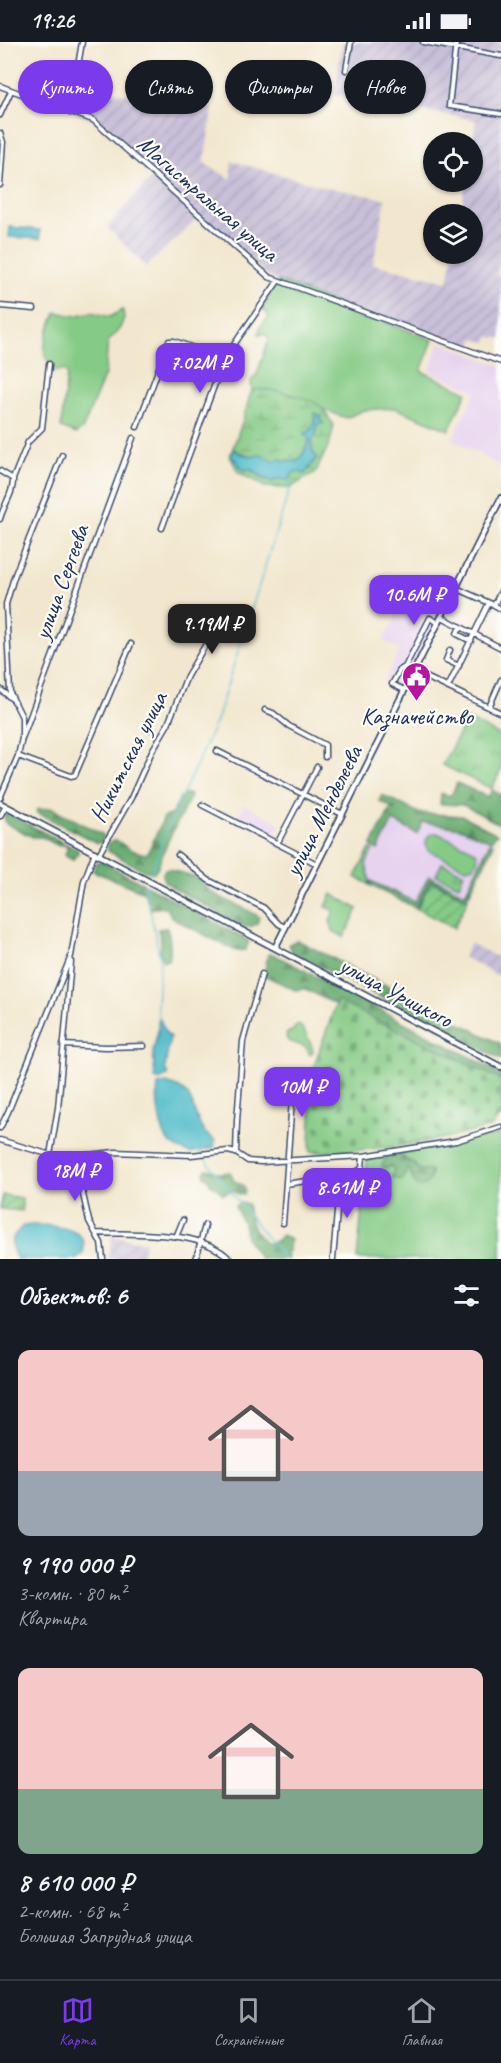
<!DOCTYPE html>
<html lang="ru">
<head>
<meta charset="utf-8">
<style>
	body { margin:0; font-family:Caveat,sans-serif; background:#20242c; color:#f1f3f6; height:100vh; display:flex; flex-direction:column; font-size:22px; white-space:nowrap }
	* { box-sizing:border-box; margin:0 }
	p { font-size:20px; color:#9ea1a6 }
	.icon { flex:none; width:33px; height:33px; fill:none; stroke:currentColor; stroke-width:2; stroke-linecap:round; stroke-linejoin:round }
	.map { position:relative; height:1217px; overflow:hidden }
	.details { display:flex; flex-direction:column; background:#171b24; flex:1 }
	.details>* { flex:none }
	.hud { position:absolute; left:18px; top:18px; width:465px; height:54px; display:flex; gap:12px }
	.buttons { position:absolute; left:423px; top:90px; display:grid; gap:12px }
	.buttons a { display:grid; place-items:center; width:60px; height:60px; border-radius:50%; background:#171b24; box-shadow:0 2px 4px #0004; font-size:30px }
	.price { position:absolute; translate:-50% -51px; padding:0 14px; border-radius:12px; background:#7c3aed; color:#fff; font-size:20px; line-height:39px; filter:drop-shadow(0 2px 3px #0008) }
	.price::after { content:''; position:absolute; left:50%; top:36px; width:18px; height:14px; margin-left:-9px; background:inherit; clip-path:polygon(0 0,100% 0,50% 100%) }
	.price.on { background:#222; color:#fff }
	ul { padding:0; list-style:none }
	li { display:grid; align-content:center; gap:12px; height:318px; padding:0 18px }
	li span { display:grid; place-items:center; height:186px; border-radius:12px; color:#555 }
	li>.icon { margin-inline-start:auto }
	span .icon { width:108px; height:108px; fill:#fffc; stroke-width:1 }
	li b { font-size:26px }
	h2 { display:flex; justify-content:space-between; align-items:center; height:72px; padding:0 18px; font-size:26px }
	.pill { padding:0 21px; border-radius:27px; background:#171b24; box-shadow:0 2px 4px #0004; font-size:21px; line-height:54px }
	.pill.on { background:#7c3aed; color:#fff }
	.status { display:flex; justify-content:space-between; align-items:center; height:42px; padding:0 30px; background:#171b24; direction:ltr }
	.status svg { height:16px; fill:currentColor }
	.tab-bar { display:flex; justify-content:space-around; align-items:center; height:84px; border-top:2px solid #363941; background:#171b24; font-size:16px; color:#9ea1a6 }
	.tab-bar a { display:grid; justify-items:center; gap:3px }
	.tab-bar .on { color:#7c3aed }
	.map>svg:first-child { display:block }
	.built { fill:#e7d2ef }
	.industrial { fill:url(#industrial-furrows) }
	.grass { fill:#85cb85; stroke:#507d72; stroke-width:1.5 }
	.forest { fill:url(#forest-firs); stroke:#446f68; stroke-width:1.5 }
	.wetland { fill:url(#wetland-marsh); stroke:#507d72; stroke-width:1.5; fill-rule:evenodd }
	.cemetery { fill:url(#cemetery-stones); stroke:#507d72; stroke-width:1.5 }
	.park { fill:url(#park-tufts); stroke:#507d72; stroke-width:1.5 }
	.garden { fill:url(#garden-furrows); stroke:#507d72; stroke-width:1.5 }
	.water { fill:#4fbcc9; stroke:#357694; stroke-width:1.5 }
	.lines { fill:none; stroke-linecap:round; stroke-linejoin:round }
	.stream { stroke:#4fbcc9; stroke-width:1.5 }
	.minor-casing { stroke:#3b4b6f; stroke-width:7 }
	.major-casing { stroke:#3b4b6f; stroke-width:8 }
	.minor { stroke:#fff; stroke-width:4 }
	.major { stroke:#fff; stroke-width:4.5 }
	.labels { text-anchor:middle; stroke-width:4.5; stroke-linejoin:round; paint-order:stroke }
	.street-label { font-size:24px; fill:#1b2f5e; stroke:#fdfcf7 }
	.poi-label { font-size:24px; fill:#1b2f5e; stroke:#fdfcf7 }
</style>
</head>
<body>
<div class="status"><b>19:26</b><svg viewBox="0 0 49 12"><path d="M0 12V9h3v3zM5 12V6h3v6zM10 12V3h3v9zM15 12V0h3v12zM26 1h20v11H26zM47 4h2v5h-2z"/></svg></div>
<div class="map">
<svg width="501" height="1217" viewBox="0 0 501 1217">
	<defs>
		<pattern id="industrial-furrows" width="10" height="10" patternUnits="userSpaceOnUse" patternTransform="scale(1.5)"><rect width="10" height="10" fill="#c8bfd8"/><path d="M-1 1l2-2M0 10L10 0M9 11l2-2" fill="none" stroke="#aba4bc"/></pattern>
		<pattern id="forest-firs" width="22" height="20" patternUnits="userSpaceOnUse" patternTransform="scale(1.5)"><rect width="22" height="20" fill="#6caf72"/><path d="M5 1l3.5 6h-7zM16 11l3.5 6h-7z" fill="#588f61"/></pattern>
		<pattern id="wetland-marsh" width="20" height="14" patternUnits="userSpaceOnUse" patternTransform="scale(1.5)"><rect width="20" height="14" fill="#85cb85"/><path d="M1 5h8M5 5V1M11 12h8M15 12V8" fill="none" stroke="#6ca570"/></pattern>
		<pattern id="cemetery-stones" width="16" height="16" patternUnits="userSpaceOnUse" patternTransform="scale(1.5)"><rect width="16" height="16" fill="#85cb85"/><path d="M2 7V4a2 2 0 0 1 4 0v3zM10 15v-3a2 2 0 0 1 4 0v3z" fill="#6ca570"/></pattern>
		<pattern id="park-tufts" width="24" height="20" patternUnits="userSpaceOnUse" patternTransform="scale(1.5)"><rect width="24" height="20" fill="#85cb85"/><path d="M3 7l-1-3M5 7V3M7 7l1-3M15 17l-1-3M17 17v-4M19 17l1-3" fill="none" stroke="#6ca570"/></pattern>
		<pattern id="garden-furrows" width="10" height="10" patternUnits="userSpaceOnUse" patternTransform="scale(1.5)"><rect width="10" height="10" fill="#85cb85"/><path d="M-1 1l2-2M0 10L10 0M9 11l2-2" fill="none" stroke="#6ca570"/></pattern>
	</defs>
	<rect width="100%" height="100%" fill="#fdfcf7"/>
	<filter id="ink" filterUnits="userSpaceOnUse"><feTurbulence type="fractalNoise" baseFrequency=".0167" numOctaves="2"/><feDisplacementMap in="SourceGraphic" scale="12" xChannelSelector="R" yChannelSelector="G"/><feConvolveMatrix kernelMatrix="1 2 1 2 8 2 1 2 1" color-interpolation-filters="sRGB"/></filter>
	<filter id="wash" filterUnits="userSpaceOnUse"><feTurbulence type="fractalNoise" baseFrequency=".008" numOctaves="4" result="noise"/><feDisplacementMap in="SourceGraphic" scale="24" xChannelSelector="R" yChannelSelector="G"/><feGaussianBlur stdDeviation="1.35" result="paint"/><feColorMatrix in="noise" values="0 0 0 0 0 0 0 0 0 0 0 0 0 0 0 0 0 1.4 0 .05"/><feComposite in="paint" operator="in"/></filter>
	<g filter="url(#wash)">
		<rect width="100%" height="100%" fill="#f2e7ce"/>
		<path class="built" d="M440 301 501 324V425L452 397 476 349 429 329Z
			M404 557 439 574 401 648 384 639 400 608 384 599Z
			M244 762 281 782 273 796 237 776Z
			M391 765 424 781 460 786 495 802 454 886 354 835Z"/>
		<path class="industrial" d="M343 0H501V210L497 233 487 232 501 234V296L489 295 487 300 474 297 471 308 269 235 200 174 146 225 107 185 154 133 93 78 77 73 81 45 213 66 204 121 231 137V119L325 145 386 157 373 222 448 239 453 212H472V172H460L466 140H472V100L476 78 334 53Z
			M470 901 501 917V935L463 915Z
			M112 1194 145 1201 141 1217H108Z"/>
		<path class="grass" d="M278 239 433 298 421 329 467 350 449 388 395 366 364 368 346 376 306 361 252 352 251 339 257 332 269 297 266 292H259L260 285 269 275 266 270 261 267Z
			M123 268 124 276 120 286 108 300 105 332 83 386 76 392 61 386 67 331 63 328 53 330C51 324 46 318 45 312 42 302 51 280 57 270L74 274 92 270 110 275Z
			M437 791 476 809 478 815 474 824 466 826 429 809C423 801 427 790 437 791Z
			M370 807 373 808 366 822 370 839 369 842 355 835Z
			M332 852 358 867 344 895 333 889 330 879 334 869 326 865Z
			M298 982C303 985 313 1004 313 1010L310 1013 306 1005 288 999 286 995 287 991 292 989Z
			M501 1092V1217H357L367 1117Z"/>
		<path class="forest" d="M457 741 488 755 492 748 501 753V783L463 763 440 762 441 751 448 754 452 752Z
			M185 752H189L190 756 168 799 157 827 154 830 145 829 108 809V801L116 798 131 808 145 812 148 810 164 775 172 772 180 756Z
			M382 753 419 771 463 774 497 792 491 799 460 786 423 780 417 792 393 779 378 808 371 804 391 766 396 767 379 759Z
			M52 766 102 792 104 794 102 800 97 801 36 770 38 767Z
			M6 771 78 808V813L72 818 65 812 67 808 66 803H57L42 795H33L6 782 4 773Z
			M490 800 494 802 467 856 431 838 416 866 369 843 371 839 415 860 429 834 465 851Z
			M101 819 246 897 249 900 245 908 236 909 172 876 168 868 164 865 150 867 144 850 93 829 96 821Z
			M170 827C179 832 192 832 201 838 204 840 205 846 209 848 225 860 244 864 259 875L257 882 250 885H245L175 847 164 839 163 831 165 828Z
			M167 886C170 895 172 909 168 918L163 919 160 910 161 900 158 887Z
			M297 898 501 1002V1017L292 910 289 902Z
			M268 912H273L501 1031V1074L493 1080 338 964 306 947 295 948 264 933Z
			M399 1114H403L406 1118 414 1121C418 1131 423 1127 431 1129 431 1138 426 1145 418 1145 412 1140 413 1131 408 1126L402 1138 393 1136 394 1127 391 1124 387 1126 382 1125 385 1117Z
			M207 1127 221 1131 230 1130 234 1139 243 1143 245 1147 244 1152 240 1153 232 1148 224 1152 220 1150 218 1146 210 1142 209 1137 205 1135 204 1130Z
			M239 1161 248 1162C248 1180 254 1190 267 1202L276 1199 282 1193 290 1198 289 1208 286 1211 288 1217H260L246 1196 245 1186 235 1164Z"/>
		<path class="wetland" d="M253 348C269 346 309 354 321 365 326 370 330 378 334 384L330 400 316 430 290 446 265 445 238 430 230 414 243 378 250 353ZM314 373H319L323 381 317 383 316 394 312 398V409L304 432 297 429C293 432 275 440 270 439 260 437 255 426 243 428L233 416 236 409 256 415 262 413 274 419 296 420C299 416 304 412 305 408 309 399 316 382 314 373Z"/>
		<path class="cemetery" d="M337 959 501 1038V1069L492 1085C435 1100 370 1110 310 1110L312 1029Z"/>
		<path class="park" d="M467 677 501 694V727L492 747 442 723Z
			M442 821 464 831 459 843 436 833Z"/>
		<path class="garden" d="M431 839 468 857 454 886 417 867Z
			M3 1153 22 1156V1169L0 1167Z"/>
		<path class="water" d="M10 185 40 188V197L9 195Z
			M315 371 319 373 323 381 317 383 316 394 311 398 312 409 316 414V417L305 432 297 429 292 432 289 438 277 437 272 440 250 427 243 428 236 418 231 415 234 407 241 412 251 414 262 413 274 419 280 416 284 419 296 420 305 410 309 397 304 393V391L310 390 315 378Z
			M160 977 166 991 170 995 165 1026 168 1034 158 1038 155 1037 153 1008 158 989V978Z
			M166 1041C193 1048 190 1059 199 1081 202 1089 208 1094 215 1099L214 1106 190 1111C183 1109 174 1105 169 1100 159 1089 156 1057 158 1043Z
			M23 1184C38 1182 87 1183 84 1205 84 1211 82 1214 77 1217H17C8 1201 10 1196 23 1184Z"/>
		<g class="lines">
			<path class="stream" d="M151 833 162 799 216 679 290 446 289 438
				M145 843 160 917 157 963 159 978
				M198 1108 284 1217"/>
		</g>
	</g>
	<g filter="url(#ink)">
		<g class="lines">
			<defs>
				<path id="minor" d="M423 0 501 14
					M456 0 449 64 501 72
					M346 28 351 0
					M0 44 93 78 269 235 501 320
					M70 71 82 0
					M0 73 11 49
					M0 91 3 100 0 143
					M0 264 34 267
					M137 385 169 299H174L224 317
					M0 429 13 437 28 400 42 386 49 322
					M0 477C3 464 14 451 13 437
					M162 486 224 317 278 239
					M456 546 494 563
					M501 549 494 563 501 567
					M442 575 501 606
					M460 584 457 592 471 599
					M450 608 446 618 459 624
					M405 625 501 671
					M448 645 489 561
					M0 647 12 657
					M404 648 392 642 400 628 405 625 430 576 439 581
					M489 665 501 638
					M265 668 273 671 289 684 325 703V715
					M23 694 133 396
					M217 709 342 772
					M18 714 71 734 75 733 131 602
					M0 756 18 714 22 696V675L10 651 6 562 14 535 62 413
					M202 763 317 822
					M0 774 6 764
					M278 800 317 725
					M99 812 131 756 152 709 168 682 187 634 206 602 216 582
					M178 813 208 838 264 866 279 882 285 885
					M63 1003 106 1005 144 1004
					M0 1086 8 1070 71 914 84 839 95 810
					M0 1098 61 1116 115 1110 191 1113 228 1109 236 1111 248 1119 261 1120 363 1114 456 1099 501 1085
					M236 1111 237 1079 243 999 262 932
					M50 1113 58 1066 71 920
					M62 1116 74 1124 78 1130 89 1179 101 1201 103 1217
					M286 1142 354 1132 362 1126 363 1114
					M283 1181 294 1030
					M96 1191C136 1193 200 1187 230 1217
					M176 1195 183 1178
					M196 1217 205 1183
					M333 1217 340 1134"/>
				<path id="major" d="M0 761 501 1025
					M275 906 501 456"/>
			</defs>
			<use href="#minor" class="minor-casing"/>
			<use href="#major" class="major-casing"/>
			<use href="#minor" class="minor"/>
			<use href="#major" class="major"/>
		</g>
	</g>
	<defs>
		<symbol id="civic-pin" viewBox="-11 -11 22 30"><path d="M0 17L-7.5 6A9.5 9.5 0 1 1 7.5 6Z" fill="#b5179e" stroke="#fdfcf7"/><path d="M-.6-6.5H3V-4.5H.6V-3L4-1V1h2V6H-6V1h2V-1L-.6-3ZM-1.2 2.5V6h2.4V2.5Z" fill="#fff"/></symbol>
	</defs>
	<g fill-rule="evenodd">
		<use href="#civic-pin" x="400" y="618" width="33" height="45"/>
	</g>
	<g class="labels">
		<g class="street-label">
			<text transform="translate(208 156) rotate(41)" y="8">Магистральная улица</text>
			<text transform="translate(61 540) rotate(-70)" y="8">улица Сергеева</text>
			<text transform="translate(128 715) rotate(-63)" y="8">Никитская улица</text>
			<text transform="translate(323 769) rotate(-63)" y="8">улица Менделеева</text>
			<text transform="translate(396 950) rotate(28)" y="8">улица Урицкого</text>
		</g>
		<g class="poi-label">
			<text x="417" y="682">Казначейство</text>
		</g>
	</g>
</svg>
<div class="buttons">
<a><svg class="icon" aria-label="locate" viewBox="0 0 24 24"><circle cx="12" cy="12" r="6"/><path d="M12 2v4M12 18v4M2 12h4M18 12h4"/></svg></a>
<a><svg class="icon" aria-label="layers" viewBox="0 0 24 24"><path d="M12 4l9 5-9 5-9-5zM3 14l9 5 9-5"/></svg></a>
</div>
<b class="price" style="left:200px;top:352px">7.02M ₽</b>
<b class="price" style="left:414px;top:584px">10.6M ₽</b>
<b class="price on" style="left:212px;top:613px">9.19M ₽</b>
<b class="price" style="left:302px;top:1076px">10M ₽</b>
<b class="price" style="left:75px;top:1160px">18M ₽</b>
<b class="price" style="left:347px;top:1177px">8.61M ₽</b>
<div class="hud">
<a class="pill on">Купить</a>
<a class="pill">Снять</a>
<a class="pill">Фильтры</a>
<a class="pill">Новое</a>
</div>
</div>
<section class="details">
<h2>Объектов: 6<svg class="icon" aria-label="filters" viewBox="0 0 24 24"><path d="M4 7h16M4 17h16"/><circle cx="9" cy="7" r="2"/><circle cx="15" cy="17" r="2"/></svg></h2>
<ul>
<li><span style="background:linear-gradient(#f6c9c9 65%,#9aa5b1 0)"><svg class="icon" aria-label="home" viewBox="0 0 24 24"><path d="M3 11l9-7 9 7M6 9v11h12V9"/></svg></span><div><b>9 190 000 ₽</b><p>3-комн. · 80 m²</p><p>Квартира</p></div></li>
<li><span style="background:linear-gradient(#f6c9c9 65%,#7fa58c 0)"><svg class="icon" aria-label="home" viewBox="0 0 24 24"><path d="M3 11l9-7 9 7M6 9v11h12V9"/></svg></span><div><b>8 610 000 ₽</b><p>2-комн. · 68 m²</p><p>Большая Запрудная улица</p></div></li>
</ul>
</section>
<nav class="tab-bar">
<a class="on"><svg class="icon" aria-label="map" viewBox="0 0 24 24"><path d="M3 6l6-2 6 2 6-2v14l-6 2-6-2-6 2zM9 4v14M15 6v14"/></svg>Карта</a>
<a><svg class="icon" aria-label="saved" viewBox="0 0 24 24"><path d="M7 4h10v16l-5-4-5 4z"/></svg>Сохранённые</a>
<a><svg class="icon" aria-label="home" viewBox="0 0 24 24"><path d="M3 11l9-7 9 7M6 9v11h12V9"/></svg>Главная</a>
</nav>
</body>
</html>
